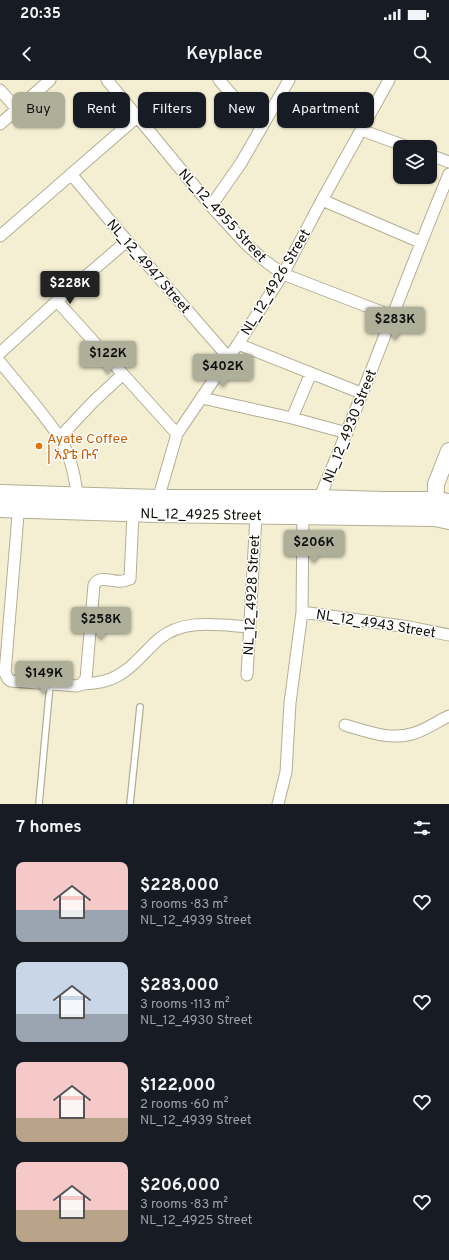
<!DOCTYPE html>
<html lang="en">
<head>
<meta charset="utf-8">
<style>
	body { margin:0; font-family:Overpass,"Noto Sans Ethiopic",sans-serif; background:#20242c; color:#f1f3f6; height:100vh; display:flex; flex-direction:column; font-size:15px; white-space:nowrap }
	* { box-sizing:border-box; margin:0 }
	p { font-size:13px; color:#9ea1a6 }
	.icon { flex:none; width:22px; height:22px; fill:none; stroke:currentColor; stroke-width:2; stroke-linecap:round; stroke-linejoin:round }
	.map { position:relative; height:724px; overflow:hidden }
	.drawer { display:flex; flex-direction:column; background:#171b24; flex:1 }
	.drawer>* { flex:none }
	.hud { position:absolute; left:12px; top:12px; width:425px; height:36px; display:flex; gap:8px }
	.controls { position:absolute; left:393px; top:60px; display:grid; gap:8px }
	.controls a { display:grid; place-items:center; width:44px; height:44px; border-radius:8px; background:#171b24; box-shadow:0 1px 3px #0004; font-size:20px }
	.price { position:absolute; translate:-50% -34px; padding:0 9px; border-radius:4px; background:#aeaf99; color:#111; font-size:13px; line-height:26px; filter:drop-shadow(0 1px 2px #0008) }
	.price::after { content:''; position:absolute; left:50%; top:24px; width:12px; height:9px; margin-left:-6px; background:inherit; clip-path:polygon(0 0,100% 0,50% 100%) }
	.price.selected { background:#222; color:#fff }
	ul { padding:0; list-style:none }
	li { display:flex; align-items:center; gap:12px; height:100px; padding:0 16px }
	li span { display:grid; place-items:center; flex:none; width:112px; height:80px; border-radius:8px; color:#555 }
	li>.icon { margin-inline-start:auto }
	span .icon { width:48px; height:48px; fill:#fffc; stroke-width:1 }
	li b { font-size:17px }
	h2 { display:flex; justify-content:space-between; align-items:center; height:48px; padding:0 16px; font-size:17px }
	.tag { padding:0 14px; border-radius:8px; background:#171b24; box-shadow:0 1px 3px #0004; font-size:14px; line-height:36px }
	.tag.selected { background:#aeaf99; color:#111 }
	.status { display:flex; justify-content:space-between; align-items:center; height:28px; padding:0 20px; background:#171b24; direction:ltr }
	.status svg { height:11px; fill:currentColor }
	header { display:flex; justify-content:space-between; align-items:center; height:52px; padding:0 16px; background:#171b24; font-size:18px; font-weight:600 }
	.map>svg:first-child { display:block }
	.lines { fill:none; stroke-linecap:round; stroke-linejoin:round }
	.lane-casing { stroke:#b3ae94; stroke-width:8 }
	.street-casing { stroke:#b3ae94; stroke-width:13 }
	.secondary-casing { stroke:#b3ae94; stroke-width:18 }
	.primary-casing { stroke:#b3ae94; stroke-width:20 }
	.lane { stroke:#fff; stroke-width:5.5 }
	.street { stroke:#fff; stroke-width:11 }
	.secondary { stroke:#fff; stroke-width:16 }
	.primary { stroke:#fff; stroke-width:18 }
	.food-dot { fill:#e8710a; stroke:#fff; stroke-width:1.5 }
	.labels { text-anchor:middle; stroke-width:3; stroke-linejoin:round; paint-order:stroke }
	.street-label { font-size:14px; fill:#131108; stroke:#fff }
	.food-label { font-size:14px; fill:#c56008; stroke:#fff; text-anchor:start }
</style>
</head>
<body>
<div class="status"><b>20:35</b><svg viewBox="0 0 49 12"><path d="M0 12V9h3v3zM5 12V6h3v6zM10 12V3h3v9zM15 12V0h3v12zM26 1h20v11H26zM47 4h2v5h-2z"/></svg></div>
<header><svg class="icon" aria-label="back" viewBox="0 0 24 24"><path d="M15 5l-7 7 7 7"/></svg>Keyplace<svg class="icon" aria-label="search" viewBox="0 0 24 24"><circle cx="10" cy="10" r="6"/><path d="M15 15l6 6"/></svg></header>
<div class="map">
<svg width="449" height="724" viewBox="0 0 449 724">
	<rect width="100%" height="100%" fill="#f4efd2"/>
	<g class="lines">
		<defs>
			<path id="lane" d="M39 724 50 604
				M130 724 140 627"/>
			<path id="street" d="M107 0 211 126 246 164 265 181 283 194 392 236
				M219 0 261 48
				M0 10 17 29
				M0 44 50 0
				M361 50 408 67
				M430 75 449 82
				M71 94 127 161 228 277
				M322 120 420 162
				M211 126 241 83 289 0
				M0 156 137 37
				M57 221 177 354
				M238 264 361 313
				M0 273 57 221 127 161
				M0 282C19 306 42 331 59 357 70 374 75 396 77 415
				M202 318 292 338 347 353
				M292 338 311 293
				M59 358 93 322 123 294
				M319 419C365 312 404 202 449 94
				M19 423 5 593 8 599 11 601 77 606C83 603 88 604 94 603 105 602 117 597 125 591 137 583 148 568 159 559 184 538 219 545 250 547
				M157 423 177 354 238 264 283 194 322 120 389 0
				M302 532 409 547 449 555
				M247 595 256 435
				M82 603 86 599 94 505C100 494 113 503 123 501 124 501 128 499 130 499L133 433
				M345 645C369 652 391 661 415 653 427 649 438 641 449 636
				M278 724 286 692 290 623 302 532 303 435"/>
			<path id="secondary" d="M435 433 436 404 449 371"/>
			<path id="primary" d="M0 414 158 419H319L383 421H435L449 423
				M0 428 155 433 435 437 449 440"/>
		</defs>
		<use href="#lane" class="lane-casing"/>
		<use href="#street" class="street-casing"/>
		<use href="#secondary" class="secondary-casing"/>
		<use href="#primary" class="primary-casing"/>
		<use href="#lane" class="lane"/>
		<use href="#street" class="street"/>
		<use href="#secondary" class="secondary"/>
		<use href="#primary" class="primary"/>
	</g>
	<circle class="food-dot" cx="39" cy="366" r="4"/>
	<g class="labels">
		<g class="street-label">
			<text transform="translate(223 135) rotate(47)" y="5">NL_12_4955 Street</text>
			<text transform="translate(149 186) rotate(49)" y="5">NL_12_4947 Street</text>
			<text transform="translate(275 202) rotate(-59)" y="5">NL_12_4926 Street</text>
			<text transform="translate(349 346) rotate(-68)" y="5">NL_12_4930 Street</text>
			<text transform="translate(201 434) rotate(1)" y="5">NL_12_4925 Street</text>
			<text transform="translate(251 515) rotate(-87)" y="5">NL_12_4928 Street</text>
			<text transform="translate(376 543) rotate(9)" y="5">NL_12_4943 Street</text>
		</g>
		<g class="food-label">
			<text x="47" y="363">Ayate Coffee<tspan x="47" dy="16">| አያቴ ቡና</tspan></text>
		</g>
	</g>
</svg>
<div class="controls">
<a><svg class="icon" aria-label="layers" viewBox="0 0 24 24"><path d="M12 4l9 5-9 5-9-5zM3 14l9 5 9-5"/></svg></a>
</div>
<b class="price selected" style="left:70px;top:225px">$228K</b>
<b class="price" style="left:395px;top:261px">$283K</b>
<b class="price" style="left:108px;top:295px">$122K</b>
<b class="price" style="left:223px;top:308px">$402K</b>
<b class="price" style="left:314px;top:484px">$206K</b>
<b class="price" style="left:101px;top:561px">$258K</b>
<b class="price" style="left:44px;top:615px">$149K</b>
<div class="hud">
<a class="tag selected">Buy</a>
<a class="tag">Rent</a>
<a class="tag">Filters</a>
<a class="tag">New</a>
<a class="tag">Apartment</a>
</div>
</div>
<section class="drawer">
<h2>7 homes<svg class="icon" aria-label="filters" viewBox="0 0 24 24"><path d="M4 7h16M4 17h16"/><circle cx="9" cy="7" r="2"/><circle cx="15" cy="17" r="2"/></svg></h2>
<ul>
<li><span style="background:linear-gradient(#f6c9c9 60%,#9aa5b1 0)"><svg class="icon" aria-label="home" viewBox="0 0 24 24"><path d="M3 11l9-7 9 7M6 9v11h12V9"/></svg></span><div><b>$228,000</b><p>3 rooms · 83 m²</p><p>NL_12_4939 Street</p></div><svg class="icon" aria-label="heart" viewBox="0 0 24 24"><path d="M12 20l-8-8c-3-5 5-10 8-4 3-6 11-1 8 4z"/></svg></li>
<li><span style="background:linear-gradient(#c9d6e8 65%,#9aa5b1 0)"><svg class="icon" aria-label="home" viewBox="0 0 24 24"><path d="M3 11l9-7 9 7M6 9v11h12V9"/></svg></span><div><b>$283,000</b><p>3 rooms · 113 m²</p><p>NL_12_4930 Street</p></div><svg class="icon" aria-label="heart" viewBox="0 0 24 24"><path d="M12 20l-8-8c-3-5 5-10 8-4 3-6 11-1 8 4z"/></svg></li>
<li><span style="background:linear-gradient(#f6c9c9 70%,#b9a48a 0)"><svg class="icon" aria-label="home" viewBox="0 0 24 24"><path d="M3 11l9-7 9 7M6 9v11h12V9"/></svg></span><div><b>$122,000</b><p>2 rooms · 60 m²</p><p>NL_12_4939 Street</p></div><svg class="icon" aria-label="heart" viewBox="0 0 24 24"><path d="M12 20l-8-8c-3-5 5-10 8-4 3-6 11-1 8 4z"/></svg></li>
<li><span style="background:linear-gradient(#f6c9c9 60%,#b9a48a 0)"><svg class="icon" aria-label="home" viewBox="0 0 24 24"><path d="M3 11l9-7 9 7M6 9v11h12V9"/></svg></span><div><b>$206,000</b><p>3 rooms · 83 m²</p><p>NL_12_4925 Street</p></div><svg class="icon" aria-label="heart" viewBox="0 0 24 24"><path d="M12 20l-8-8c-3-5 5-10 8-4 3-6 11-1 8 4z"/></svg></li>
</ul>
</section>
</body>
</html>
